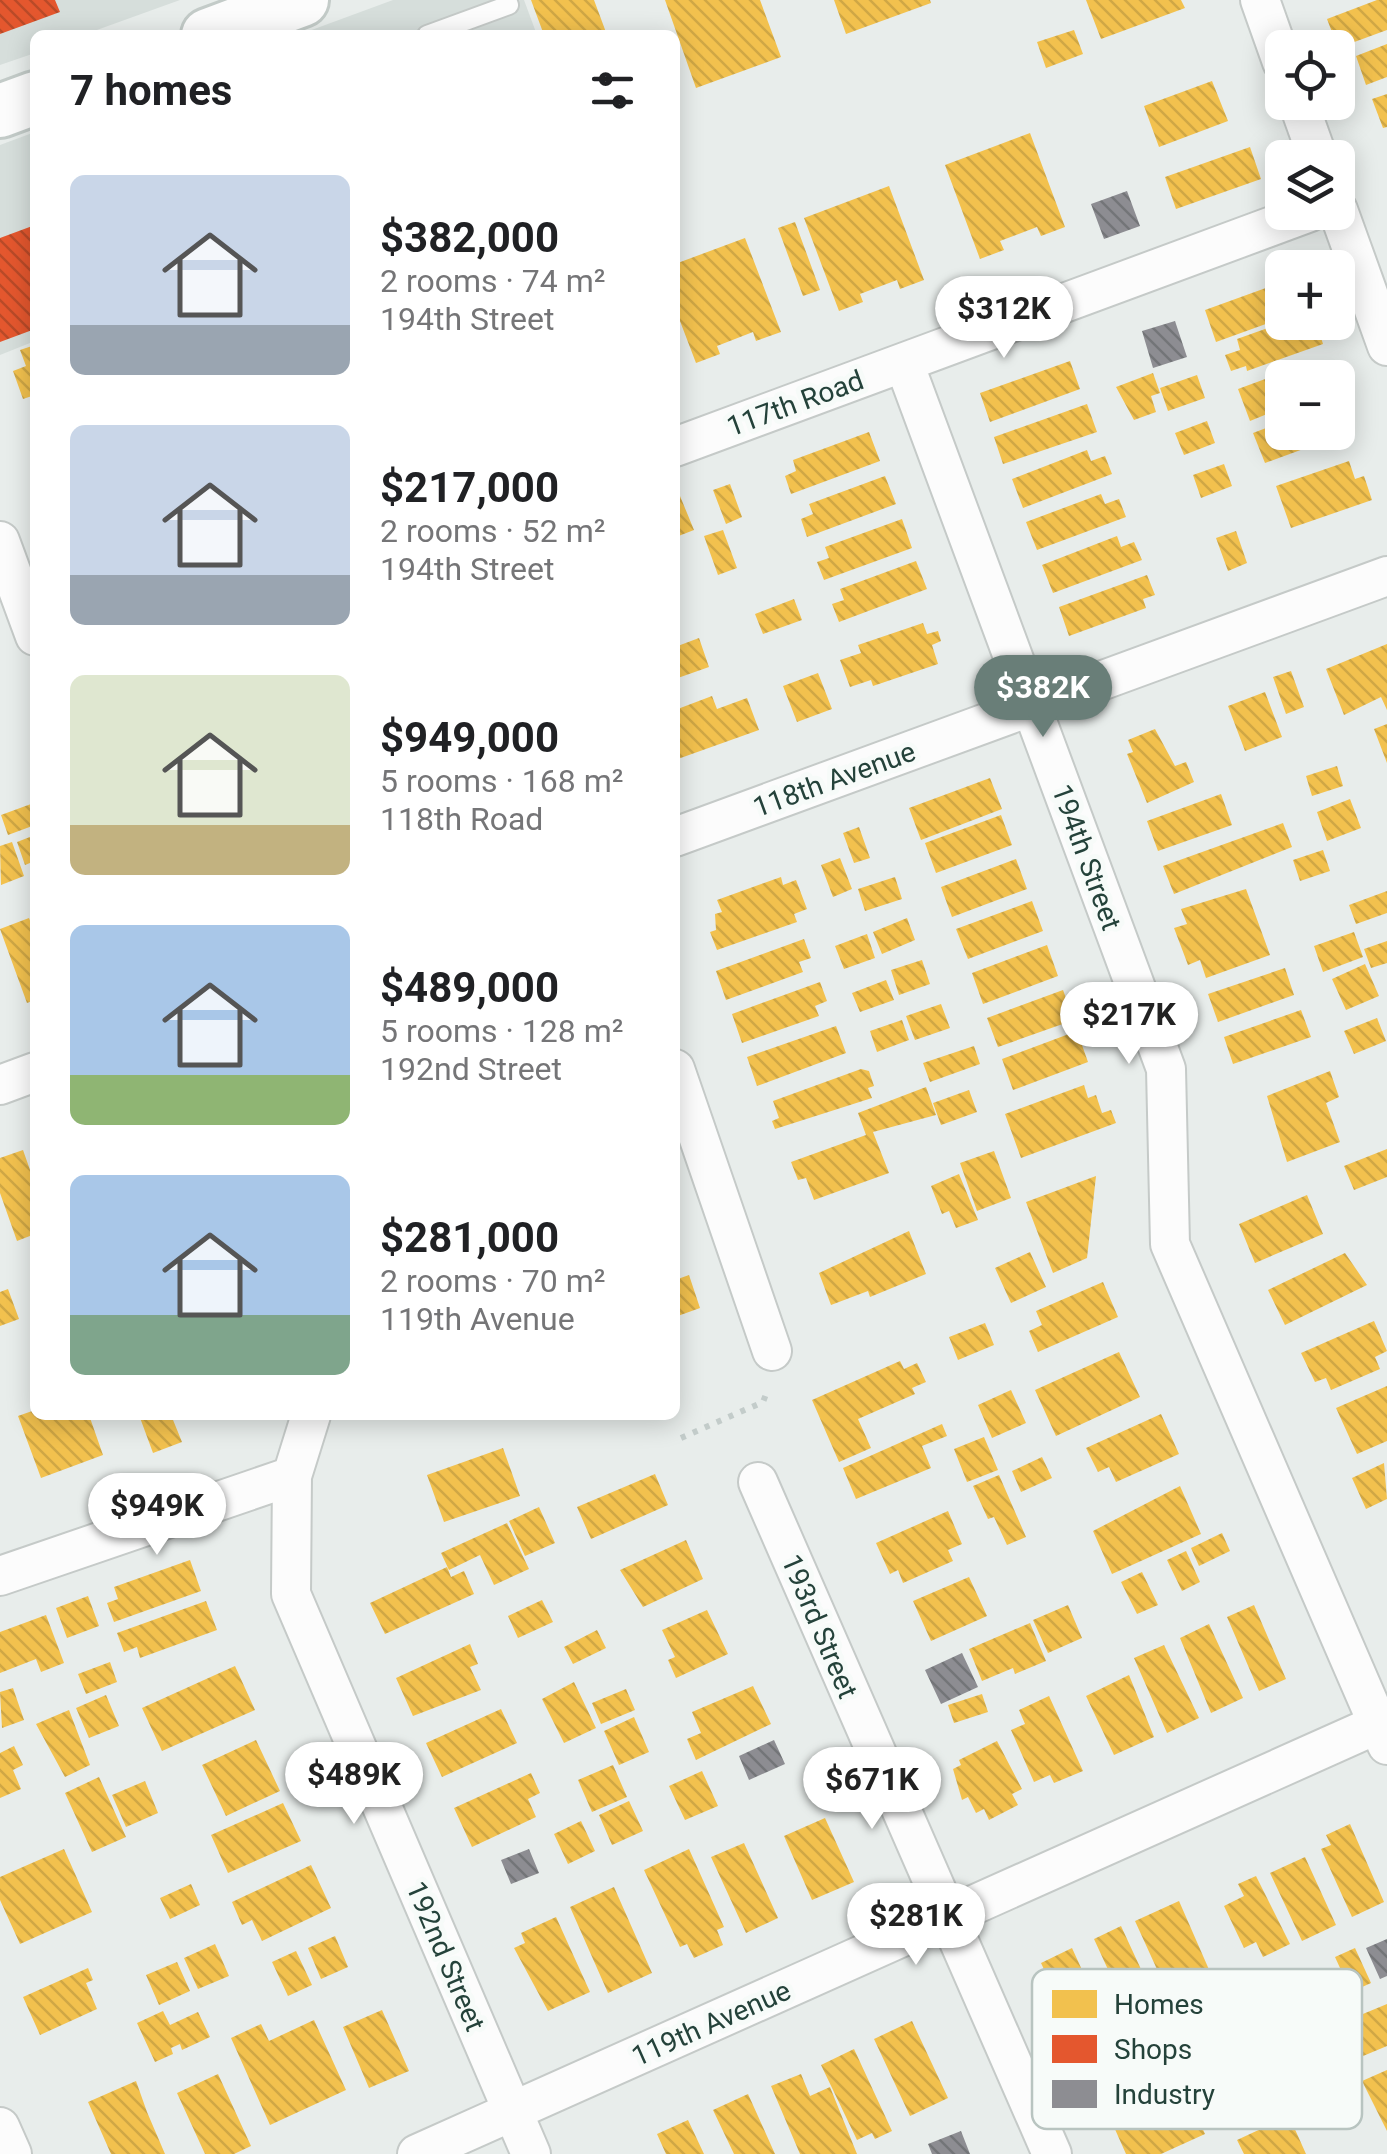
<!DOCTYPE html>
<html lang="en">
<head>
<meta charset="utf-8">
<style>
	body { margin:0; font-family:Roboto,sans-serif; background:#f6f6f6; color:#202124; height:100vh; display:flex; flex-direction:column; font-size:38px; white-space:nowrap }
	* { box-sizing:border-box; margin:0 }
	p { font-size:32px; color:#757577 }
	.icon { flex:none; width:55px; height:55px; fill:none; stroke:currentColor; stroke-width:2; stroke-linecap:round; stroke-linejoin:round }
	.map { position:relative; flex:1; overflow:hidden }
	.sheet { position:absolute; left:30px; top:30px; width:650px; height:1390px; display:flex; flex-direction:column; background:#fff; border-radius:15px; box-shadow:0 5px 25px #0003 }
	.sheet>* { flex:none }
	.controls { position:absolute; left:1265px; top:30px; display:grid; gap:20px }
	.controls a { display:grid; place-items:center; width:90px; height:90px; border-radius:15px; background:#fff; box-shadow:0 5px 25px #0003; font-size:50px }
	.price { position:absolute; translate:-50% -85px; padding:0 22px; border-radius:35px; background:#fff; color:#222; font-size:32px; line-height:65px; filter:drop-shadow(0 2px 5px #0008) }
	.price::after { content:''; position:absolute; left:50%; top:60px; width:30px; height:22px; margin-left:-15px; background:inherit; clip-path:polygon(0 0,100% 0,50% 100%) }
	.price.current { background:#697e78; color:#fff }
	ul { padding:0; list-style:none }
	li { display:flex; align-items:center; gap:30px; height:250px; padding:0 40px }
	li span { display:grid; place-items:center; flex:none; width:280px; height:200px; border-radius:15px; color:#555 }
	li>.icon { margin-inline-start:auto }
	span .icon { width:120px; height:120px; fill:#fffc; stroke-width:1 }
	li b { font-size:42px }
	h2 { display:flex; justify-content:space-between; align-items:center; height:120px; padding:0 40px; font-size:42px }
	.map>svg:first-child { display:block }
	.built { fill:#d6dedb }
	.homes { fill:url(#homes-back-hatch) }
	.shops { fill:url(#shops-back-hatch) }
	.industry { fill:url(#industry-back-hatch) }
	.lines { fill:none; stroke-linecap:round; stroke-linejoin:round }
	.lane-casing { stroke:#c5cac8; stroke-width:22 }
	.street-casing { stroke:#c5cac8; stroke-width:42 }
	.secondary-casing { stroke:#c3cbc8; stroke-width:58 }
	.path { stroke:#c3ccca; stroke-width:6; stroke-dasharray:5 8; stroke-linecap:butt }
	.lane { stroke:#fcfcfc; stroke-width:18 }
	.street { stroke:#fcfcfc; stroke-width:38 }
	.secondary { stroke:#fcfcfc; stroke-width:52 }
	.labels { text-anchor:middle; stroke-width:10; stroke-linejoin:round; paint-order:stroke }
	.street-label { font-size:28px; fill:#24423a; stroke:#f7fbf9 }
	.key { fill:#f7fbf9; stroke:#b8c4c0; stroke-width:2.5 }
	.key-label { font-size:28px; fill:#24423a }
</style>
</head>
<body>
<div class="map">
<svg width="1387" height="2154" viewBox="0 0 1387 2154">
	<defs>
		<pattern id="homes-back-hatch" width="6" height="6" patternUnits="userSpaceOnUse" patternTransform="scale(2.5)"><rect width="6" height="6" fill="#f2c14e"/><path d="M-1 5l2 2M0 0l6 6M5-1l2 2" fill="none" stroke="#cfa745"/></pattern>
		<pattern id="shops-back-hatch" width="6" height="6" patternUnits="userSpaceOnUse" patternTransform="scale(2.5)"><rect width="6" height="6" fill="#e4572e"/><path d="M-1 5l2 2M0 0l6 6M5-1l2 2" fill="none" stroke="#b94a28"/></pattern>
		<pattern id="industry-back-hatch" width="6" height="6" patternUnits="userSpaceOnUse" patternTransform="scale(2.5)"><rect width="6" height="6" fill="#8d8d92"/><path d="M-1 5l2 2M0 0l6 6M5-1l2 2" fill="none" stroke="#737578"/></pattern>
	</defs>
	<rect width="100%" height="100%" fill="#e8edeb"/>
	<path class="built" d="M0 0H180L83 35H35V53L0 65Z
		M393 0H524L537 35H298Z
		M35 132V341L0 355V145Z"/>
	<path class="homes" d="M531 0H594L607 35H544Z
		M665 0H760L781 57 696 88Z
		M834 0H930L931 3 846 34Z
		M1086 0H1181L1185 8 1101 39Z
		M1377 0H1387V30L1338 48 1327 19Z
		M1074 30 1083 54 1046 68 1037 42Z
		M1387 44V77L1366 85 1356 56Z
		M1212 81 1228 121 1159 147 1144 106Z
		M1387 94V127L1383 128 1372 99Z
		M1030 133 1065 227 1041 236 1037 227 1000 241 1004 250 980 259 945 165Z
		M1250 147 1261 179 1176 209 1165 177Z
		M889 186 924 280 900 289 897 280 860 294 863 302 839 311 804 218Z
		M795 222 820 290 803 296 778 228Z
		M745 238 781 332 756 341 753 332 717 346 720 354 696 363 675 308V264Z
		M1282 282V318L1216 342 1205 310Z
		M1285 322H1316L1323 344 1247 371 1246 366 1231 371 1225 355 1240 350 1237 339Z
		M35 345V395L23 399 13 371 26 366 20 350Z
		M1070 361 1080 389 990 422 980 393Z
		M1314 361 1318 373 1332 367 1336 378H1282V408L1250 421 1238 389Z
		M1153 373 1160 393 1151 396 1156 412 1134 420 1116 387Z
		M1197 375 1205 398 1168 411 1160 388Z
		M1087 404 1097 432 1003 464 994 437Z
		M1347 410 1355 430 1265 463 1253 433 1282 422V432H1338V413Z
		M1207 421 1215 443 1184 455 1175 433Z
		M869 432 880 461 791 494 785 476 796 471 793 460Z
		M1087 450 1091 461 1105 456 1112 474 1023 508 1012 479Z
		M1349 461 1355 479 1364 476 1372 500 1291 528 1276 486Z
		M1224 464 1232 486 1201 498 1193 475Z
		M885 476 896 504 807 537 801 519 813 514 809 504Z
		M730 484 742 517 726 524 713 490Z
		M1101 494 1105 504 1119 499 1126 517 1037 550 1026 522Z
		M680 496 694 530 676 537 675 498Z
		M902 519 912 548 824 580 817 562 829 558 825 547Z
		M723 530 737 568 718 575 704 536Z
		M1236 531 1247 563 1228 571 1216 538Z
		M1117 536 1121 547 1134 542 1142 560 1053 593 1042 565Z
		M916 561 927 589 839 622 832 604 844 600 840 589Z
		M1147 575 1155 595 1143 599 1146 608 1069 636 1059 607Z
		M794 599 802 620 763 634 755 614Z
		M923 623 927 634 938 631 941 641 932 645 938 664 873 686 871 680 850 687 840 660 861 653 858 645Z
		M699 638 709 667 675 679V647Z
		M1387 644V710L1381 697 1344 715 1326 669Z
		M1291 671 1304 707 1286 714 1273 677Z
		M818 673 832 709 797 722 783 686Z
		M1265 692 1282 737 1245 751 1228 706Z
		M712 696 717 709 747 698 759 730 675 760V710Z
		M1387 724V763L1374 729Z
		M1155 729 1175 766 1186 762 1194 782 1147 803 1127 754 1133 752 1128 740Z
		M1337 766 1343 786 1312 796 1306 776Z
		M990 778 1002 809 921 840 909 808Z
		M1221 794 1232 825 1158 851 1147 821Z
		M1350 799 1361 828 1327 841 1317 812Z
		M31 804 35 825 8 835 1 815Z
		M1001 815 1012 845 936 873 925 843Z
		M1283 823 1292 847 1174 894 1163 866Z
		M859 827 870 858 854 863 843 833Z
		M35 835V861L25 865 17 842Z
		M12 842 24 876 1 885 0 846Z
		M1323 850 1330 871 1300 881 1293 860Z
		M840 858 852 889 833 897 821 865Z
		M1016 859 1027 889 952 917 941 887Z
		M781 877 783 885 796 880 807 909 794 914 797 922 717 950 710 932 716 930 715 914 722 912 717 900Z
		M895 877 902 899 865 911 858 889Z
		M1246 889 1270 955 1206 978 1200 960 1188 965 1174 928 1187 924 1181 909Z
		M1387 891V913L1356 924 1349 905Z
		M1032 901 1043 931 968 959 956 929Z
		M29 918 35 933V1000L27 1003 0 929Z
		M907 918 915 940 882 954 873 932Z
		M1354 932 1363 957 1323 972 1314 946Z
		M867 934 875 958 844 969 835 946Z
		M804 939 811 958 799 962 803 972 726 1000 716 971Z
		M1387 941V963L1371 968 1364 949Z
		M1047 945 1058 976 983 1004 972 973Z
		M922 960 930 984 899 995 891 970Z
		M1365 964 1379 996 1346 1010 1332 979Z
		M1285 968 1294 995 1218 1022 1208 994Z
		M886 980 894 1000 860 1012 852 993Z
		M820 982 827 1001 815 1006 819 1016 742 1043 732 1014Z
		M1063 990 1074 1020 998 1047 987 1018Z
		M941 1004 950 1028 915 1040 906 1016Z
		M1301 1010 1311 1037 1233 1064 1224 1037Z
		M1377 1018 1386 1041 1354 1054 1344 1031Z
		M902 1020 909 1040 877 1052 870 1031Z
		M836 1026 846 1053 757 1086 747 1057Z
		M1077 1031 1088 1062 1013 1090 1002 1059Z
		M974 1046 980 1064 930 1082 923 1063Z
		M861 1069 869 1071 874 1086 868 1088 872 1098 775 1129 772 1121 779 1118 773 1101Z
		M1330 1071 1339 1097 1326 1103 1340 1142 1287 1162 1267 1096Z
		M1084 1085 1088 1098 1096 1095 1102 1113 1111 1110 1116 1123 1021 1158 1005 1114Z
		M926 1087 936 1115 873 1132 889 1173 814 1200 806 1178 798 1180 791 1162 866 1135 858 1113Z
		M969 1090 977 1112 941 1125 933 1103Z
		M1387 1149V1177L1354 1190 1344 1166Z
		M23 1150 35 1184V1234L17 1241 0 1193V1158Z
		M994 1151 1011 1198 977 1211 960 1163Z
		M959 1174 978 1220 956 1228 949 1211 942 1214 931 1186Z
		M1096 1176 1087 1258 1053 1273 1026 1202Z
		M1307 1195 1323 1234 1255 1263 1239 1224Z
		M909 1231 926 1274 870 1297 868 1291 831 1305 819 1273Z
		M1030 1252 1046 1287 1011 1303 995 1268Z
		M1345 1253 1367 1285 1285 1325 1268 1290Z
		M689 1275 700 1308 675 1317V1280Z
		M1103 1282 1118 1317 1038 1352 1029 1331 1042 1325 1036 1311Z
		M8 1289 19 1319 0 1326V1292Z
		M1374 1321 1387 1351 1375 1357 1380 1369 1331 1390 1326 1378 1315 1382 1301 1353Z
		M985 1323 994 1345 958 1360 949 1337Z
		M1119 1352 1140 1397 1056 1436 1035 1390Z
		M900 1361 904 1369 917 1363 926 1382 912 1388 915 1394 858 1419 871 1448 839 1462 812 1400Z
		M1387 1386V1441L1357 1454 1336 1408Z
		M1011 1390 1026 1423 992 1438 978 1405Z
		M35 1410V1415H89L103 1455 41 1478 18 1416Z
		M1161 1414 1179 1454 1116 1482 1109 1467 1098 1472 1086 1448Z
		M139 1415H171L182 1442 153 1453Z
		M942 1424 947 1436 922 1446 931 1468 856 1499 843 1468Z
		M984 1437 998 1470 967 1482 954 1449Z
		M503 1448 520 1496 444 1522 427 1475Z
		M1042 1457 1052 1478 1021 1492 1012 1471Z
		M1384 1463 1387 1499 1366 1509 1352 1478Z
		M655 1474 668 1505 591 1539 577 1507Z
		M999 1475 1026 1537 1007 1545 994 1517 988 1519 973 1486Z
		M1180 1486 1201 1534 1112 1574 1093 1531Z
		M539 1507 555 1543 525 1556 509 1521Z
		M948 1511 962 1544 948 1550 953 1561 903 1583 898 1570 890 1574 876 1543Z
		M507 1523 529 1569 494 1585 480 1555 449 1570 441 1553Z
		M1222 1533 1230 1551 1199 1566 1191 1548Z
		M686 1540 703 1579 643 1607 620 1570Z
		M1186 1551 1200 1582 1182 1591 1167 1560Z
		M190 1560 201 1591 114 1622 107 1603 118 1599 114 1587Z
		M447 1567 451 1577 464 1571 474 1594 385 1634 370 1603Z
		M1142 1572 1158 1605 1137 1614 1121 1582Z
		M969 1577 987 1616 931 1641 913 1601Z
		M88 1596 99 1626 67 1638 56 1608Z
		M542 1600 553 1622 518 1638 508 1616Z
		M206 1601 217 1630 140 1658 137 1647 124 1652 117 1633Z
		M1068 1605 1082 1638 1048 1653 1033 1620Z
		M1254 1605 1286 1679 1259 1691 1227 1617Z
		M707 1610 728 1654 676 1678 668 1660 675 1657 662 1630Z
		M46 1615 64 1663 41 1672 36 1659 0 1673V1632Z
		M1030 1623 1046 1661 1015 1674 1013 1668 982 1681 969 1649Z
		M1209 1624 1243 1698 1211 1713 1180 1638Z
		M597 1630 606 1648 573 1664 564 1647Z
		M470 1644 478 1664 470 1667 481 1690 413 1716 396 1678Z
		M1164 1645 1199 1718 1167 1733 1134 1658Z
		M110 1662 117 1682 86 1694 78 1674Z
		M235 1666 255 1710 162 1751 142 1708Z
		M1129 1675 1154 1737 1114 1755 1086 1696Z
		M574 1682 596 1728 564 1743 542 1699Z
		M753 1686 771 1724 696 1760 687 1739 701 1733 692 1712Z
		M13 1688 24 1720 2 1728 0 1692Z
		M626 1689 635 1710 601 1724 592 1703Z
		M982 1694 988 1712 954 1723 948 1705Z
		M106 1695 119 1726 89 1738 76 1708Z
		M1049 1696 1083 1771 1054 1783 1050 1775 1034 1782 1011 1730 1025 1724 1019 1710Z
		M501 1709 517 1743 442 1777 426 1743Z
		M69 1710 90 1765 65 1777 36 1724Z
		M634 1717 649 1752 619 1765 604 1731Z
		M256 1740 280 1791 226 1816 202 1765Z
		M997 1741 1022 1789 1012 1794 1018 1805 989 1820 984 1809 976 1813 968 1797 962 1800 953 1769 961 1765 959 1760Z
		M14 1746 23 1765 13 1770 21 1789 0 1798V1753Z
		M613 1765 627 1797 592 1812 578 1780Z
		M702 1771 718 1806 685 1820 669 1786Z
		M531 1773 540 1793 528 1799 536 1817 472 1847 454 1808Z
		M99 1777 126 1837 92 1852 65 1793Z
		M145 1781 158 1813 126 1827 112 1795Z
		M629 1801 643 1831 612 1845 599 1815Z
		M283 1803 301 1841 228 1873 211 1835Z
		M825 1818 854 1882 812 1900 784 1836Z
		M581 1821 595 1851 568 1864 554 1834Z
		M1350 1824 1384 1902 1352 1917 1321 1849 1331 1845 1326 1835Z
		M744 1843 778 1918 746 1933 711 1857Z
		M64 1849 92 1912 20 1944 0 1900V1877Z
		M689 1849 724 1927 717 1930 723 1945 694 1958 687 1944 680 1947 644 1870Z
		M1305 1857 1336 1925 1302 1941 1270 1873Z
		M311 1865 331 1908 262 1941 252 1920 242 1925 232 1902Z
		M1256 1876 1290 1944 1263 1957 1256 1942 1244 1948 1224 1906 1244 1896 1238 1884Z
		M191 1884 200 1905 170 1919 160 1898Z
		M614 1887 652 1973 608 1993 570 1907Z
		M1179 1901 1214 1981 1171 2000 1135 1921Z
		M556 1917 590 1992 548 2011 514 1948 525 1943 521 1933Z
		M1121 1926 1158 2006 1140 2014 1137 2007 1127 2011 1094 1939Z
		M335 1936 348 1967 321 1979 308 1948Z
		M215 1944 229 1976 198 1989 184 1958Z
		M1072 1948 1108 2027 1090 2035 1087 2029 1075 2035 1041 1963Z
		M1355 1948 1371 1983 1351 1992 1335 1957Z
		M296 1951 312 1985 288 1996 272 1962Z
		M177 1962 190 1991 159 2005 146 1975Z
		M88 1968 93 1980 86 1983 97 2009 40 2035 23 1997Z
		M1387 2004V2046L1332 2069 1317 2033Z
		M382 2010 409 2071 369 2088 343 2027Z
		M163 2011 170 2025 198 2012 210 2037 182 2050 180 2044 171 2048 173 2054 155 2062 137 2023Z
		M314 2020 346 2090 270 2125 231 2038 261 2024 269 2041Z
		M912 2021 948 2098 910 2116 874 2039Z
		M854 2049 892 2131 875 2139 872 2133 857 2140 821 2065Z
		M1387 2070V2131L1362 2081Z
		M218 2074 251 2146 234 2154H205L177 2093Z
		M801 2074 810 2096 830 2087 857 2154H800L771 2086Z
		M136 2081 147 2112 165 2154H111L88 2102Z
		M1183 2086 1205 2134 1161 2154H1126L1110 2118Z
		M748 2094 775 2154H734L713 2110Z
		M1289 2116 1306 2154H1244L1237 2140Z
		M688 2120 704 2154H666L657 2134Z"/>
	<path class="shops" d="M0 0H55L60 12 0 34Z
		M35 225V329L0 342V238Z"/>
	<path class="industry" d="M1127 191 1140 226 1104 239 1091 204Z
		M1175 321 1187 357 1153 368 1142 331Z
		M962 1653 978 1687 941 1704 925 1670Z
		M774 1740 785 1764 749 1780 739 1756Z
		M529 1849 539 1873 511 1884 501 1860Z
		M1387 1939V1976L1380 1979 1366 1948Z
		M961 2131 970 2154H932L928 2144Z"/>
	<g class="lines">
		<defs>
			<path id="lane" d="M427 35 509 5 507 0"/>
			<path id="street" d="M1260 0 1282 62
				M1298 102 1318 158
				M1338 210 1387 346
				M904 363 1166 1069 1170 1244 1387 1745
				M675 447 1310 212
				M0 541 35 636
				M675 837 1387 576
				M675 1069 772 1351
				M0 1085 35 1072
				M311 1415 292 1476 291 1594 531 2154
				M758 1482 1052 2154
				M0 1576 292 1476
				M0 2127 12 2154
				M417 2154 1387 1720"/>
			<path id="secondary" d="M208 35 302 0
				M0 111 35 98"/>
		</defs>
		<use href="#lane" class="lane-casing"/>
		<use href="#street" class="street-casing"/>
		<use href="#secondary" class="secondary-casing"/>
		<path class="path" d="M681 1438 763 1402 768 1389"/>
		<use href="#lane" class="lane"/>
		<use href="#street" class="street"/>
		<use href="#secondary" class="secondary"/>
	</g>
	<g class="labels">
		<g class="street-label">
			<text transform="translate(795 403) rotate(-20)" y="10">117th Road</text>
			<text transform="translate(834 779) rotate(-20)" y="10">118th Avenue</text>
			<text transform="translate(1087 857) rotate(70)" y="10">194th Street</text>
			<text transform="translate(820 1626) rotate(67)" y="10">193rd Street</text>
			<text transform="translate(446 1956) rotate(67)" y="10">192nd Street</text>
			<text transform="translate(711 2023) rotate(-24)" y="10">119th Avenue</text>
		</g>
	</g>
	<rect x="1032" y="1969" width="330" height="160" rx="15" class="key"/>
	<rect x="1052" y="1990" width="45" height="28" fill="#f2c14e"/>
	<rect x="1052" y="2035" width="45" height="28" fill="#e4572e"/>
	<rect x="1052" y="2080" width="45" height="28" fill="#8d8d92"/>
	<g class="key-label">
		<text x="1114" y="2014">Homes</text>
		<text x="1114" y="2059">Shops</text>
		<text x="1114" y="2104">Industry</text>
	</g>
</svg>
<div class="controls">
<a><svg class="icon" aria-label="locate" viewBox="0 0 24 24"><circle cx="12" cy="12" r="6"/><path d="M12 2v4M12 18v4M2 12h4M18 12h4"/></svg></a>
<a><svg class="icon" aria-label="layers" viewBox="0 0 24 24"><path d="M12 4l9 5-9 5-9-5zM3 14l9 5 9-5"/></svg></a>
<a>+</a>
<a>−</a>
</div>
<b class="price" style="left:1004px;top:361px">$312K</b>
<b class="price current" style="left:1043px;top:740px">$382K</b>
<b class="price" style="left:1129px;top:1067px">$217K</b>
<b class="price" style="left:157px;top:1558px">$949K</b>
<b class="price" style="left:354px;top:1827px">$489K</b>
<b class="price" style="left:872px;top:1832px">$671K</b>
<b class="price" style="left:916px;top:1968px">$281K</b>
<section class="sheet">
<h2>7 homes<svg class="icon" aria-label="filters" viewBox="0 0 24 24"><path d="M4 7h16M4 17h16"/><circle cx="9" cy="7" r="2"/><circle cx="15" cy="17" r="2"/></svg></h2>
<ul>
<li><span style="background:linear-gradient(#c9d6e8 75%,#9aa5b1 0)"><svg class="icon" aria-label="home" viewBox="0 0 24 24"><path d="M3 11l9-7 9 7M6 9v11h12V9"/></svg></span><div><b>$382,000</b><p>2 rooms · 74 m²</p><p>194th Street</p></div></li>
<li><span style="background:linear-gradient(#c9d6e8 75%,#9aa5b1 0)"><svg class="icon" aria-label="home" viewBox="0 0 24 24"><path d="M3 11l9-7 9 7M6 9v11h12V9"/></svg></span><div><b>$217,000</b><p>2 rooms · 52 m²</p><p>194th Street</p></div></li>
<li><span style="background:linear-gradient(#dfe7d0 75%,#c2b280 0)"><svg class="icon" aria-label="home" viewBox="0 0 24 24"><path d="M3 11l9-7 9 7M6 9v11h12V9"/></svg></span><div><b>$949,000</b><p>5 rooms · 168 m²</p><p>118th Road</p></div></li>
<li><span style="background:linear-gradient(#a9c7e8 75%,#8fb573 0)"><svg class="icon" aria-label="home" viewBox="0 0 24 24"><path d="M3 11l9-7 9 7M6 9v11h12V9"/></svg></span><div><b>$489,000</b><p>5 rooms · 128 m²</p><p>192nd Street</p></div></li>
<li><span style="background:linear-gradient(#a9c7e8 70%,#7fa58c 0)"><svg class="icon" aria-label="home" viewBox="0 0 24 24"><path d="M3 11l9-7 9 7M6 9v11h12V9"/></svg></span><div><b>$281,000</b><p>2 rooms · 70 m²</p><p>119th Avenue</p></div></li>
</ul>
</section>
</div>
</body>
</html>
